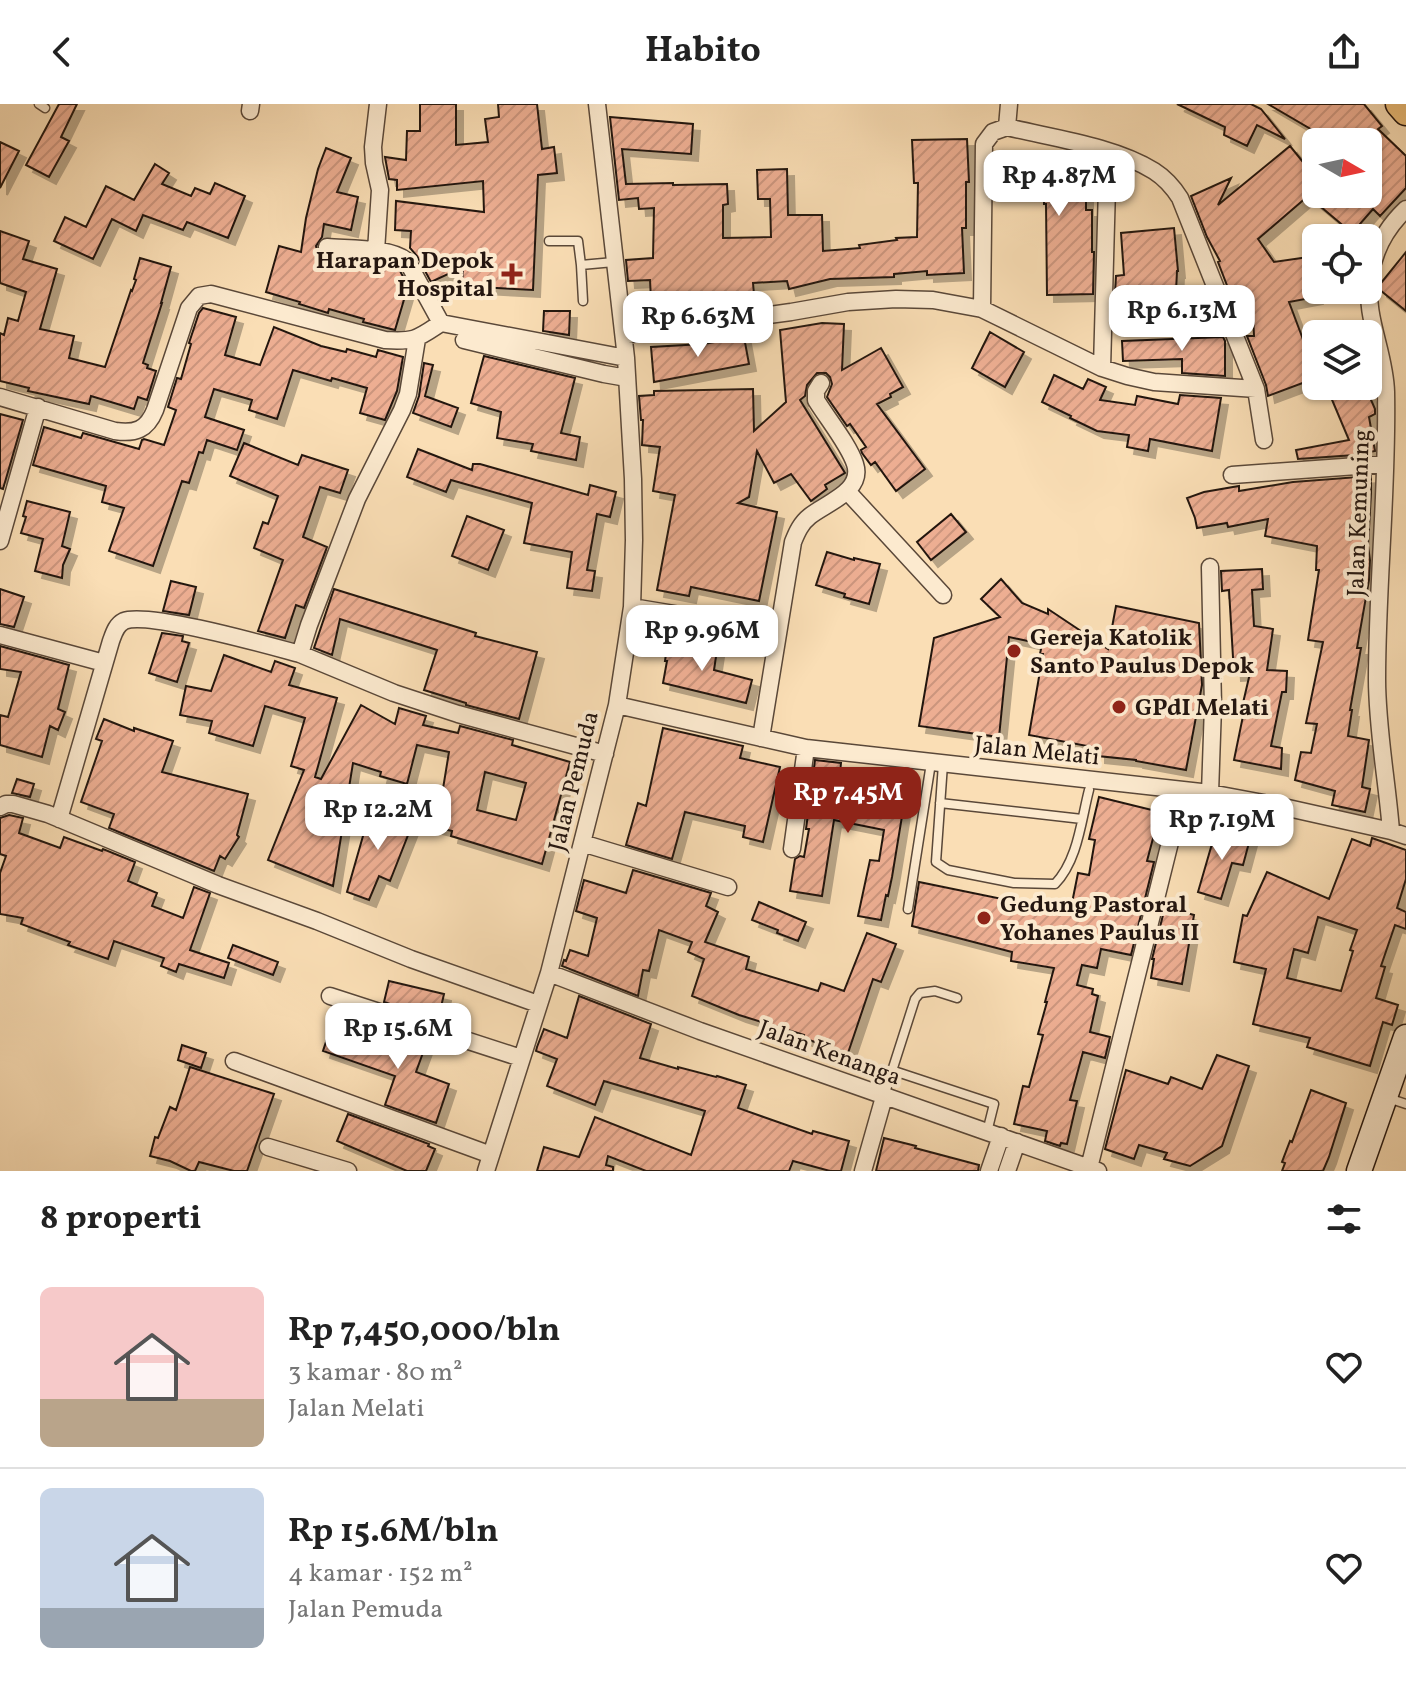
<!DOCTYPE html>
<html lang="id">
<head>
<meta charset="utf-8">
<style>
	body { margin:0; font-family:Vollkorn,serif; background:#f6f6f6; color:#222; height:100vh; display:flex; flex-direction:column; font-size:30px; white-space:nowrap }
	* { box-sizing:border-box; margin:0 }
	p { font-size:26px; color:#767676 }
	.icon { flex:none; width:44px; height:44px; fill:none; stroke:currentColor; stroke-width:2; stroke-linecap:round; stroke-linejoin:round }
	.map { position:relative; height:1067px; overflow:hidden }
	.details { display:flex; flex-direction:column; background:#fff; flex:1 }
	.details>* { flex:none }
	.needle { width:52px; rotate:99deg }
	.buttons { position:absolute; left:1302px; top:24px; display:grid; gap:16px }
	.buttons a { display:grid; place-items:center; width:80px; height:80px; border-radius:12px; background:#fff; box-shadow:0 2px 6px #0004; font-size:40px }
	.price { position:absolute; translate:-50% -68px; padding:0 18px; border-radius:16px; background:#fff; color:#222; font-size:26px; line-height:52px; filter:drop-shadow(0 2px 4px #0008) }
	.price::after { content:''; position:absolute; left:50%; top:48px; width:24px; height:18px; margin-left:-12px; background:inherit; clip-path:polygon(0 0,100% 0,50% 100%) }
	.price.active { background:#8f2418; color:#fff }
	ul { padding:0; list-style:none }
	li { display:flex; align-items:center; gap:24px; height:200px; padding:0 40px }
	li+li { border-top:2px solid #e0e0e0 }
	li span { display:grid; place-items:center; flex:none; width:224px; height:160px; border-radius:12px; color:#555 }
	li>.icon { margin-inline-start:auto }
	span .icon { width:96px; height:96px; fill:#fffc; stroke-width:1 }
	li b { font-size:34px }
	h2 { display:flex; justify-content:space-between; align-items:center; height:96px; padding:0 40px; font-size:34px }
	header { display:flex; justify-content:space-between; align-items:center; height:104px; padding:0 40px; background:#fff; font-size:36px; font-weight:700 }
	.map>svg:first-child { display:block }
	.building { fill:url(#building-hatch); stroke:#241610; stroke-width:2; fill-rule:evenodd; filter:url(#shadow) }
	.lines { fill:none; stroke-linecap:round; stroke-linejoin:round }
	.service-casing { stroke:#5a4839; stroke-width:11 }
	.minor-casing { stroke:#5a4839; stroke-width:19 }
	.secondary-casing { stroke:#241610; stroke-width:27 }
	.primary-casing { stroke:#241610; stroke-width:29 }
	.service { stroke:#fceacf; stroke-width:8 }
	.minor { stroke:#fceacf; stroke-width:16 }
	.secondary { stroke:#fceacf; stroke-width:24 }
	.primary { stroke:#edbf7a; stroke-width:26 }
	.poi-dot { fill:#8f2418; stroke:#fceacf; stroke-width:3 }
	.labels { text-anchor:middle; stroke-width:8; stroke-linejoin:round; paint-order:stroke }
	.poi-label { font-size:24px; font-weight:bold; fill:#241610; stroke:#fceacf; text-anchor:start }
	.street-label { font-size:24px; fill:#241610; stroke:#fceacf }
</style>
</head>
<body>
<header><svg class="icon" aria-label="back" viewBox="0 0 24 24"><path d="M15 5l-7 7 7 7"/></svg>Habito<svg class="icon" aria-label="share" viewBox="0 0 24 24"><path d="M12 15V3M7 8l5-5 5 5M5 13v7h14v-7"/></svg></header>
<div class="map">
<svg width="1406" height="1067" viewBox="0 0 1406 1067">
	<defs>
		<pattern id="building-hatch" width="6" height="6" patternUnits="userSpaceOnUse" patternTransform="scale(2)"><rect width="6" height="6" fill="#edae92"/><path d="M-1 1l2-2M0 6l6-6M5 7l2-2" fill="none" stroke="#cb957d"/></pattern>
		<filter id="shadow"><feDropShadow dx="7" dy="7" stdDeviation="0" flood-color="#0004"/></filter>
	</defs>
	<rect width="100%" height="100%" fill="#fadeb5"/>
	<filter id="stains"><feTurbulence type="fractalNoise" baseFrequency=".0025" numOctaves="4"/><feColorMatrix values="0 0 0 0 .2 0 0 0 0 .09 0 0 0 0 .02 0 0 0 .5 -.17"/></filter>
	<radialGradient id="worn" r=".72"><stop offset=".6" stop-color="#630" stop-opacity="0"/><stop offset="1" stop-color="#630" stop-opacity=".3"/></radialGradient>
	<path class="building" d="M59 0H77L61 33 69 37 49 73 26 61Z
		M420 0H456V41L488 38 485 15 499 13 498 0H537L542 45 554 43 557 69 538 71 533 186 462 182 463 163 431 178 417 152 410 144 411 127 395 126 396 97 484 108 483 77 397 86V76L389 75 385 53 406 56 407 27H420Z
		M1177 0H1251L1261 5 1285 35 1257 21 1247 42 1224 31 1225 23Z
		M1268 0H1364L1382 22 1378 25 1406 52V84L1380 112 1373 105 1352 129 1308 92 1258 135 1274 158 1316 152V193L1289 198 1304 238 1316 233V274L1268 292 1266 281 1247 232H1254L1253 211 1238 210 1218 158 1220 157 1207 133 1191 92 1231 74 1218 101 1290 42 1316 74V90H1368V38H1333Z
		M610 13 693 20 691 50 622 45 626 80 673 79V81L727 80 728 100 723 101V134L771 133 770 95H758L757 66 787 65 788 111H822L823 147 860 144 859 141 897 136 896 134 917 133 918 79H914L912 36 967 35 969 78H966V124H962L964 169 927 171V167L894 170V173L830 175 789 185 787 177 753 179 755 202 652 215 650 176 628 177 626 156 653 154 654 104 639 105 638 94 619 96Z
		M0 38 19 47 0 84Z
		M326 44 351 54 337 88 358 93 351 126 324 120 322 133 316 142 317 147 319 152 345 160 347 156 378 165 380 160 399 165 408 182 395 226 363 218 364 215 329 205 328 209 299 200 300 198 266 188 279 142 301 148 306 114 318 65Z
		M1036 55 1037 58 1088 55 1089 74H1086V106H1092V148H1094L1093 190 1047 191 1046 100H1044V85L997 86V56Z
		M155 60 169 69 162 80 191 92 195 84 210 90 215 79 245 92 228 134 187 118 183 126 143 111 136 127 112 115 93 155 54 137 65 113 86 123 106 82 134 96Z
		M1174 124 1178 167H1177L1175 209 1122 207 1123 188 1115 189 1116 172 1124 171 1121 129Z
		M0 127 29 137 23 155 57 165 40 225 74 232 69 254 105 263 131 186 132 187 136 176 134 175 140 154 171 163 161 199H162L143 259 148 261 147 264 156 267 147 296 138 293 134 305 91 292 89 300 28 287 29 284 0 277V229L4 231 8 214 18 217 26 188 0 179Z
		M1406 148V207L1380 186 1381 179Z
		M203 204 236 213 225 251 260 261 274 223 321 242 346 248 347 245 376 253 378 246 403 253 397 287 385 316 360 309 367 284 332 274 331 277 293 266 277 315 249 306 252 296 214 285 205 313 244 326 237 346 207 336 203 349 199 348 189 379 182 377 153 462 109 447 124 404 102 398 106 382 33 361 44 323 81 334 83 329 139 345 142 336 144 335 164 341 176 306 168 303 177 274 181 275 191 240 189 239 199 209Z
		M544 207H570L569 231 543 227Z
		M822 219 844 220 842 266 881 244 903 283 890 290 891 293 877 300 925 365 896 387 875 358 871 361 862 349 861 346 866 343 850 320 847 322 827 293 832 280 830 273 826 269H817L807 281 805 292 800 296 845 369 825 381 827 385 811 397 791 370 774 379 757 347 749 393 738 399 777 408 759 497 691 483 689 492 657 486 675 391 653 387 660 343 642 341 643 316H641L639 292 654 291V287L753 285 754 327 786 298 780 226Z
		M990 228 1024 248 1005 283 972 264Z
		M744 233 749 260 654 278 651 243 703 240Z
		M1223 233 1225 237V272L1182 269V255L1123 257 1122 237Z
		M484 252 575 274 561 329 580 333 576 356 531 347 533 340 497 334 501 308 471 299Z
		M424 259 433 261 425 292 458 304 451 323 413 309 419 292Z
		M1054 271 1083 285 1088 275 1106 283 1100 296 1135 301 1137 292 1178 300 1180 291 1221 294 1212 347 1150 335 1148 347 1127 343 1129 331 1097 327 1070 314 1071 312 1042 298Z
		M1351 282H1365L1375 305V310L1369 313 1375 347 1369 348V350L1298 355 1296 346 1349 336 1330 291Z
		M0 310 23 316 3 385 0 384Z
		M244 339 298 361 302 351 348 366 340 389 320 383 303 433 327 443 304 504 296 501 285 534 258 527 283 456 254 444 263 418 268 420 278 392 230 372Z
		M418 345 472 366 473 360H480L588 391 590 381 616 388 610 413 597 410 587 466 595 467 592 487 567 484 572 448 524 439 532 399 451 376 446 388 407 373Z
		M1371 372V389L1368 442 1370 456 1369 476 1357 544H1361L1350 606H1352L1348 632 1369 636 1362 683 1370 685 1365 708 1332 701 1335 687 1295 676 1301 648 1311 649 1317 620 1306 619 1323 538 1308 536 1319 466H1316L1317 442 1265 432 1268 415 1228 423 1227 419 1197 424 1195 414 1187 394 1204 388 1239 382V387L1293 378Z
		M27 397 70 408 62 442 70 445 63 461 62 474 35 467 43 435 21 429 26 413 23 412Z
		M951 410 966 428 931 456 917 438Z
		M467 412 504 426 488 466 452 452Z
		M827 448 854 456V454L880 460 869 500 844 493 845 490 816 481Z
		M1262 465 1263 485 1252 486 1254 522 1273 525 1267 566 1287 567 1286 588H1282L1271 642 1282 644 1281 665 1234 656 1243 612H1240L1250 569 1234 570 1229 486 1222 487 1221 467Z
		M1001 475 1022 499 1048 510V505L1108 545 1116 502 1199 519 1202 581 1186 666 1136 657V656L1098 652V644L1029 631 1043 550H1040L1042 540 1009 533 999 633 919 622 934 534 1000 513 981 495Z
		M171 477 196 483 189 511 163 507Z
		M0 485 24 493 14 523 0 520Z
		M334 485 476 529 475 532 537 548 519 615 466 601V599L424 586 437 546 340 515 332 551 314 544Z
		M162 529 183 532 182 537 189 539 177 578 149 569Z
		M668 536 717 546 714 566 752 576 746 599 663 579 667 557H665Z
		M0 542 69 561 58 605 65 608 58 626 50 622 42 653 0 641V611L8 613 21 568 0 565Z
		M224 551 271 568 275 557 295 564 289 581 337 594 315 673 321 675 361 601 395 620 399 604 426 612 423 621 458 629 460 622 513 636 512 641 570 658 542 760 451 732 452 727 415 718 421 698 440 703 449 648 417 641 407 680 380 672 381 668 353 659 333 782 268 756 304 666 291 662 305 614 265 602 253 642 209 629 212 617 180 611 186 582 211 587ZM485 668 526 679 516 716 477 706Z
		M104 615 134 627V624L173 637 162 668 248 690 237 731 239 733 225 755 220 752 214 767 109 724 114 710 81 698 102 637 96 635Z
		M663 624 743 642 740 654 780 663 763 738 743 733 745 722 685 708 672 755 626 741 638 699 646 702Z
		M815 656 841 659 839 678 866 682V687L905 694 892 773 888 792 886 791 881 816 858 812 870 756 879 757 884 726 834 716 822 792 790 787 795 755 800 752 804 753 809 725H806Z
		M17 675 34 680 30 693 12 689Z
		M1099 693 1160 708 1147 757 1154 758 1131 851 1101 845 1097 864 1082 861 1077 881 1093 885 1092 890 1098 892 1090 928 1110 933 1105 954 1083 948 1070 996 1077 997 1067 1040 1061 1039 1060 1042 1045 1037 1047 1027 1014 1020 1023 982 1029 983 1043 931 1038 930 1047 898H1045L1054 864 1011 857 1012 848 912 822 919 778 1070 809 1078 769 1089 771 1095 736 1089 735Z
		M371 704 412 721 390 777 379 772 369 796 347 788Z
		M9 711 23 714 19 729 60 744 64 733 102 747 103 745 135 758 128 777 157 789 152 802 183 814 194 783 210 789 190 846 229 859 224 874 179 860 176 868 161 862 164 854 114 837 108 855 68 841 70 838 21 820 23 814 0 810V769L6 752 0 750V714Z
		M1216 726 1250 735 1243 761 1232 759 1221 795 1198 788Z
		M1372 734 1406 746V775L1397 804 1406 808V825L1395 821 1381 862 1385 863 1376 894 1398 901 1392 921 1383 918 1370 962 1307 943 1310 934 1253 920 1266 865 1234 858 1243 811 1247 812 1267 768 1329 795 1352 735 1370 742ZM1318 813 1357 826 1350 846 1353 847 1341 887 1287 874 1294 845 1308 849Z
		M633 766 711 789 706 802 718 808 705 838 749 853 746 865 818 887 821 879 844 887 867 829 896 840 881 878 873 875 848 949 803 934 804 931 739 911 692 892 704 855 688 848 692 838 659 826 649 867 643 866 638 892 562 862 564 856 566 857 570 846 588 852 597 814 576 807 584 776 626 789Z
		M759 798 806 818 798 837 777 829 778 826 752 816Z
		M1165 803 1194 811 1182 880 1151 874 1154 855H1152Z
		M233 841 278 858 273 871 228 854Z
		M389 877 444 890 438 916 384 898Z
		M579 892 651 920 640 954 678 965V963L716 973 717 972 746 981 738 1004 812 1030 813 1027 849 1037 841 1067H830L793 1057 789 1067H646L608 1052 606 1061 613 1063V1067H537L544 1043 579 1053 595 1013 691 1051 705 1007 604 977 595 1001 547 982 557 955 536 947 537 943 544 925 567 934Z
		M389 923 428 935 416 968 449 980 436 1019 385 1001 395 972 323 947 329 929 380 947Z
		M182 941 206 949 201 964 178 956Z
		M1217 951 1249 962 1222 1042 1190 1062 1164 1055 1167 1049 1139 1041 1134 1055 1105 1045 1126 966 1168 980 1171 973 1202 985Z
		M190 963 274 990 247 1067H234L199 1058 195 1067H191L170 1057 150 1052 155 1033 158 1034 170 1003 176 1006Z
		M1311 986 1346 999 1329 1053 1323 1067H1282L1285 1059 1282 1058 1290 1037 1292 1038Z
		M348 1010 429 1040 428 1042 435 1045 426 1067H407L337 1037Z
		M884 1034 916 1042 915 1044 979 1061 978 1067H876Z"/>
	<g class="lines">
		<defs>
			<path id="service" d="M39 0 45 4
				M549 137H578L581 161 614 158
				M581 161 583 197
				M943 660 936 758 948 766 1014 779 1055 780C1078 756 1081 717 1089 686
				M940 699 1082 715
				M908 805 931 659
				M891 966 994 1000 987 1028
				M884 992 915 895 920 889 935 887 957 894
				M1388 994 1406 1000"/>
			<path id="minor" d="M250 7 251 0
				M1007 23 1009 0
				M327 143C349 145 390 143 407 157L441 219
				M376 147 380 86 374 59 373 43 378 0
				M982 205 1102 264 1127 272 1154 278 1256 285
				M624 231 791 208 848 198 896 195 933 196 982 205 984 40 993 28 1007 23C1052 34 1114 42 1154 67 1165 74 1173 83 1180 94L1256 285 1264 336
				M417 235 408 290 402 306 357 395 309 521 300 550 394 589 458 610 605 650
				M464 236 604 270 627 274
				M1102 264 1108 47
				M0 293 115 327C135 330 147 326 155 306L189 204 199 192 211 190 385 236C415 238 417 235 441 219L626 254
				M1232 371 1385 360
				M847 387 943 491
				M0 437 38 303
				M632 503 777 527
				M0 531 104 559
				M617 601 806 644 1210 689 1279 702 1391 727 1406 732
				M761 634 793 438C797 428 801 419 810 412 826 399 864 387 855 360 849 341 827 314 816 296V287L821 279
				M1210 689 1213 602 1210 463
				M0 703 6 700H13L48 710 218 781 317 817 411 855 538 900
				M59 715 111 537C114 529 116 521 124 517 147 507 270 542 300 550
				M1391 727C1387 676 1377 625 1377 575 1377 479 1388 383 1386 288 1385 248 1364 213 1370 173 1374 145 1386 124 1406 105
				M582 739 728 783
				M792 745 806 644
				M549 869 700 927 1098 1067
				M330 892 521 954
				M234 957 491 1051
				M268 1043 348 1067
				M1089 1064 1183 686
				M486 1067 549 869 617 601 632 503 634 436 633 375 626 254 597 0
				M863 1067 884 993
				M989 1067 1001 1032
				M1007 1067 1017 1038"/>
			<path id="secondary" d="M1359 1067 1406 933"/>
			<path id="primary" d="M1399 0 1406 8"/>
		</defs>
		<use href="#service" class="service-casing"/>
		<use href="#minor" class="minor-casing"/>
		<use href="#secondary" class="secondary-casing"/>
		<use href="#primary" class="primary-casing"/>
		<use href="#service" class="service"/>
		<use href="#minor" class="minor"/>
		<use href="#secondary" class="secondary"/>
		<use href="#primary" class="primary"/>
	</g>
	<g class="poi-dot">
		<path d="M508 158h8v8h8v8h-8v8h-8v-8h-8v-8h8z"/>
		<circle cx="1014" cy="547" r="8"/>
		<circle cx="1119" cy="603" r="8"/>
		<circle cx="984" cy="814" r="8"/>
	</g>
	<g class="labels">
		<g class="poi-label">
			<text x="494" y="164" text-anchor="end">Harapan Depok<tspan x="494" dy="28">Hospital</tspan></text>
			<text x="1030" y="541">Gereja Katolik<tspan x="1030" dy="28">Santo Paulus Depok</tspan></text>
			<text x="1135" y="611">GPdI Melati</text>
			<text x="1000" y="808">Gedung Pastoral<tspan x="1000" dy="28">Yohanes Paulus II</tspan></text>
		</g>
		<g class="street-label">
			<text transform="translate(1358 409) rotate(-88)" y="8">Jalan Kemuning</text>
			<text transform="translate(1037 646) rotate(6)" y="8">Jalan Melati</text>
			<text transform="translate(573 677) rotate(-76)" y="8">Jalan Pemuda</text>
			<text transform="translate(830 948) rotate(20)" y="8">Jalan Kenanga</text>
		</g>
	</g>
	<rect width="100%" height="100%" filter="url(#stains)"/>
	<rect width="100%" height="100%" fill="url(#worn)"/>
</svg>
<div class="buttons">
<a><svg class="needle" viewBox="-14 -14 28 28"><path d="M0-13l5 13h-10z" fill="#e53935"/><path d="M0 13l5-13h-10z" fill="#767676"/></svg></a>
<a><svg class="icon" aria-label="locate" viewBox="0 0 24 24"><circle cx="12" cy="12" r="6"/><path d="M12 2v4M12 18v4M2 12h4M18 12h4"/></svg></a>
<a><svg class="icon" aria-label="layers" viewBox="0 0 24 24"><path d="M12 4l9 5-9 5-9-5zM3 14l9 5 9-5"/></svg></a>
</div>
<b class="price" style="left:1059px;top:114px">Rp 4.87M</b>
<b class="price" style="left:1182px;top:249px">Rp 6.13M</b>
<b class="price" style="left:698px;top:255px">Rp 6.63M</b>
<b class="price" style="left:702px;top:569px">Rp 9.96M</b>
<b class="price active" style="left:848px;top:731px">Rp 7.45M</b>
<b class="price" style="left:378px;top:748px">Rp 12.2M</b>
<b class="price" style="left:1222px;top:758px">Rp 7.19M</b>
<b class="price" style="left:398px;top:967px">Rp 15.6M</b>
</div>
<section class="details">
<h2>8 properti<svg class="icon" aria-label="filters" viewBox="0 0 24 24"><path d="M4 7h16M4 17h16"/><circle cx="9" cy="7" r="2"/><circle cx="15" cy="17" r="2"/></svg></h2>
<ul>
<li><span style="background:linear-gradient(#f6c9c9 70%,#b9a48a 0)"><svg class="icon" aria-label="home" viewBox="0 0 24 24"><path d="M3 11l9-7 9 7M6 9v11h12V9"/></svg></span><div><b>Rp 7,450,000/bln</b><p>3 kamar · 80 m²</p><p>Jalan Melati</p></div><svg class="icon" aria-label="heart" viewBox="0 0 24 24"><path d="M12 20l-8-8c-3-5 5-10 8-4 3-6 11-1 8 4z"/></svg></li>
<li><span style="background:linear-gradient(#c9d6e8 75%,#9aa5b1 0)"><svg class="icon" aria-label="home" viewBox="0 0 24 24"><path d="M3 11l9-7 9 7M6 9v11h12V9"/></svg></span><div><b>Rp 15.6M/bln</b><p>4 kamar · 152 m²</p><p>Jalan Pemuda</p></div><svg class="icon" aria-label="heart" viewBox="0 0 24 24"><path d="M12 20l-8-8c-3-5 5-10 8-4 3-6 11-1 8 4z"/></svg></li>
</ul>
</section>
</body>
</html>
